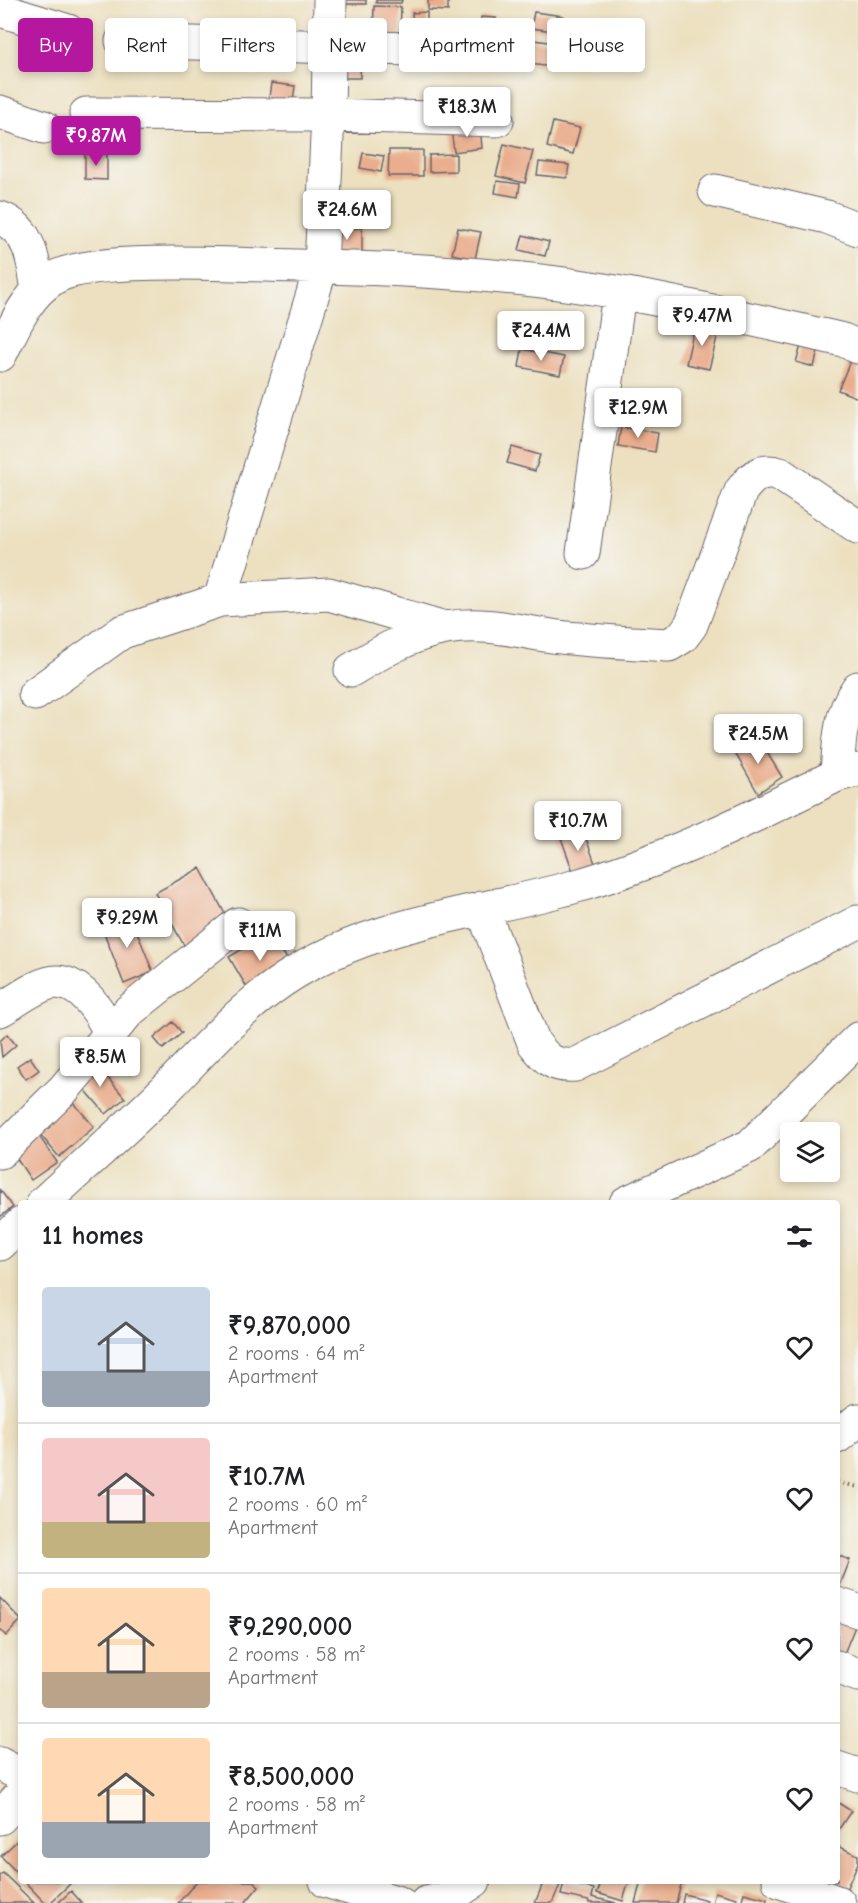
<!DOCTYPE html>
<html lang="en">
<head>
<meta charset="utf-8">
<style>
	body { margin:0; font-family:"Comic Neue",sans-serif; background:#f2f2f2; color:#202124; height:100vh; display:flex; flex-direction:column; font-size:22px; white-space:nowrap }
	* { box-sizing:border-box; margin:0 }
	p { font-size:20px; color:#757577 }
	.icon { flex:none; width:33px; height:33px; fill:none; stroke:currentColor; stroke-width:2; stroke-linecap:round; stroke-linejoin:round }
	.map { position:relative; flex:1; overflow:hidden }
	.panel { position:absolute; left:18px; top:1200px; width:822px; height:684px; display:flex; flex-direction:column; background:#fff; border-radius:6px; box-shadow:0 3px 9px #0003 }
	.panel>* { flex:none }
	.guide { position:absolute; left:18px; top:18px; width:822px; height:54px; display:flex; gap:12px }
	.buttons { position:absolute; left:780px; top:1122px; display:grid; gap:12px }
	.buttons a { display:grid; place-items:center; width:60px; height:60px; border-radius:6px; background:#fff; box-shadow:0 3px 9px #0003; font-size:30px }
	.price { position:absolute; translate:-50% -51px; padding:0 14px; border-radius:6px; background:#fff; color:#222; font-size:20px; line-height:39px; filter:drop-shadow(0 2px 3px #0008) }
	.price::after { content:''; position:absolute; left:50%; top:36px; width:18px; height:14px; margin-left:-9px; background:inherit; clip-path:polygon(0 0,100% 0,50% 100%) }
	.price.current { background:#b5179e; color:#fff }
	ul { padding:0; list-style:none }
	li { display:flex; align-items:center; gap:18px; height:150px; padding:0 24px }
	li+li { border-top:2px solid #e0e0e0 }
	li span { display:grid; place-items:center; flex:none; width:168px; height:120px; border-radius:6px; color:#555 }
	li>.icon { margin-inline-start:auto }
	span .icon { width:72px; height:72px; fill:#fffc; stroke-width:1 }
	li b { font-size:26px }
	h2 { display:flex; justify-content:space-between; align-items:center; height:72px; padding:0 24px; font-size:26px }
	.tag { padding:0 21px; border-radius:6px; background:#fff; box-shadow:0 3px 9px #0003; font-size:21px; line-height:54px }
	.tag.current { background:#b5179e; color:#fff }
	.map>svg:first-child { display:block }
	.building { fill:#eaad8d }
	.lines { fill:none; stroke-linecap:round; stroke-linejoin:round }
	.street-casing { stroke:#69646a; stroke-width:35 }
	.path { stroke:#69646a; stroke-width:4; stroke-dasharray:1.5 4.5; stroke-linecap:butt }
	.street { stroke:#fff; stroke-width:33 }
</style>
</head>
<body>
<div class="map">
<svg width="858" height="1903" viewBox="0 0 858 1903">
	<rect width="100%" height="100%" fill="#f6f6f2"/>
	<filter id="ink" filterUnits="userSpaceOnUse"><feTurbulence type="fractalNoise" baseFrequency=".0167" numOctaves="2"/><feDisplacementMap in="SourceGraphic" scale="12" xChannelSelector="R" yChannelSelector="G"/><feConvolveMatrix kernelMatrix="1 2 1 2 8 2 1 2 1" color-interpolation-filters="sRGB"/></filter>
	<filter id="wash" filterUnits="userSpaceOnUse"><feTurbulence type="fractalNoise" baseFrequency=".008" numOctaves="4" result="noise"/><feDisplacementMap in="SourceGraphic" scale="24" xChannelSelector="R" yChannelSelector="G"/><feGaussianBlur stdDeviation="1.35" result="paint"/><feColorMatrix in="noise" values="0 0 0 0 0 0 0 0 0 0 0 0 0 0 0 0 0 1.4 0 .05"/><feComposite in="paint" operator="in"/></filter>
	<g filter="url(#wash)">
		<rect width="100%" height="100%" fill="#ece0c0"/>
		<g id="blocks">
			<path class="building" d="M336 0H366V4H336Z
				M376 0H402L401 3H376Z
				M428 0H448V11L428 10Z
				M374 6 401 7 400 37 373 36Z
				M427 12V36L413 37 412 13Z
				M534 12 563 16 561 32 531 28Z
				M481 17 496 18 494 42 479 40Z
				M526 39 556 43 552 67 523 63Z
				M569 47 594 49 593 63 567 61Z
				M337 53H361L360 78H337Z
				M271 83 295 86 292 110 268 106Z
				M85 120H110V148H85Z
				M553 122 580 128 573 154 547 147Z
				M480 125 482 148 454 152 451 128Z
				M504 144 533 151 525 183 496 176Z
				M389 150H423V176H388Z
				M363 153 384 156 381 172 360 168Z
				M85 154H107V180L85 179Z
				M456 154V171L429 172V155Z
				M539 162 569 165 567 178 537 175Z
				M497 181 520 184 518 197 495 193Z
				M332 228H362V253L332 254Z
				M458 228 481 232 475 259 452 254Z
				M523 235 549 242 545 256 519 250Z
				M695 324 719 330 709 369 686 364Z
				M801 346 818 351 814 367 796 362Z
				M522 349 564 357 560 375 519 367Z
				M854 352 858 353V398L838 390Z
				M621 427 658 433 655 452 618 446Z
				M512 447 540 455 535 471 507 463Z
				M758 738 782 777 758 793 734 751Z
				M582 827 597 869 575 877 560 835Z
				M200 868 230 923 185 947 155 893Z
				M130 914 153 972 124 984 101 925Z
				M271 932 291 966 249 991 229 957Z
				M173 1022 182 1033 163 1049 154 1038Z
				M7 1034 16 1045 2 1057 0 1041Z
				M30 1057 39 1070 26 1079 17 1066Z
				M94 1062 125 1098 106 1114 75 1078Z
				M69 1097 94 1127 59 1157 34 1127Z
				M35 1130 57 1162 31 1180 9 1147Z
				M0 1190 13 1207 0 1217Z
				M837 1555 850 1560 839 1588H837Z
				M0 1598 21 1620 6 1636 0 1630Z
				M837 1617 856 1624 841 1661 837 1659Z
				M837 1802 851 1811 839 1829 837 1828Z
				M21 1837V1877L1 1856Z
				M837 1846 858 1855V1863L844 1894 816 1881H837Z
				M3 1873 34 1903H0V1876Z
				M24 1881H73L50 1903H45Z
				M197 1881H253L259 1886 245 1903H178Z
				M544 1881 560 1885 552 1903H535Z
				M602 1881H629L623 1901 597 1893Z
				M641 1881H682L676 1903H635Z
				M564 1882 594 1889 592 1897 616 1903H589V1901L561 1895Z
				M71 1891 82 1903H58Z
				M715 1892 737 1898 736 1903H712Z
				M744 1893 767 1899 766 1903H741Z
				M684 1894 707 1900 706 1903H682Z"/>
		</g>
	</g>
	<g filter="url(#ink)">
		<use href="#blocks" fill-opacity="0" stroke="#69646a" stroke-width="1.5"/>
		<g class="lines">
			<defs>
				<path id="street" d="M0 10 68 31
					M122 41 483 51
					M0 112 44 127
					M86 114 328 115 497 120
					M715 191 827 217 858 229
					M0 218C31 229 34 264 38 291
					M0 355C14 327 26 295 54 278 86 259 194 263 233 264 346 268 460 269 572 285 663 298 753 320 843 340L858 347
					M583 553 619 294
					M220 600 321 267 328 115 330 0
					M351 670C381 652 411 634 446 628 486 621 520 632 559 637 595 641 633 643 669 645L682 637 691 625 741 491C752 476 762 468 780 474L858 527
					M35 694 122 632 220 600 329 594 445 628
					M837 775C839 743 839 715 858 688
					M482 908 534 1043C546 1059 554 1067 575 1065L858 922
					M0 1010C15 1002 40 981 58 982 83 984 100 1012 110 1032
					M0 1152 64 1089 129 1011 238 924
					M43 1203C86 1163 131 1125 172 1083 210 1043 248 1001 296 972 380 921 480 913 573 887 665 861 751 818 837 775L858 770
					M626 1203 750 1146 858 1039
					M0 1244 21 1224
					M837 1437 858 1420
					M837 1604 858 1611
					M837 1667 858 1675
					M0 1764 21 1775
					M837 1768 858 1775
					M0 1818 21 1795
					M326 1881 399 1903
					M779 1881 839 1903
					M426 1903 447 1899 474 1881"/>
			</defs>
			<use href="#street" class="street-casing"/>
			<path class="path" d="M837 1482 858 1487"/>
			<use href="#street" class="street"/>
		</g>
	</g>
</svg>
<div class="buttons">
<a><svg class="icon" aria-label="layers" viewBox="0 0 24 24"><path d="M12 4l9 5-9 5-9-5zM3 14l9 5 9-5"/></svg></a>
</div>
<b class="price" style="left:467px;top:138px">₹18.3M</b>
<b class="price current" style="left:96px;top:167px">₹9.87M</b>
<b class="price" style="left:347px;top:241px">₹24.6M</b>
<b class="price" style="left:702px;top:347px">₹9.47M</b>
<b class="price" style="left:541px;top:362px">₹24.4M</b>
<b class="price" style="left:638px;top:439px">₹12.9M</b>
<b class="price" style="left:758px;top:765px">₹24.5M</b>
<b class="price" style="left:578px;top:852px">₹10.7M</b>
<b class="price" style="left:127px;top:949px">₹9.29M</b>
<b class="price" style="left:260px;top:962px">₹11M</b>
<b class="price" style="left:100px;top:1088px">₹8.5M</b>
<div class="guide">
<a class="tag current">Buy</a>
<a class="tag">Rent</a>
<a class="tag">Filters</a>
<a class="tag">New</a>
<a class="tag">Apartment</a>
<a class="tag">House</a>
</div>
<section class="panel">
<h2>11 homes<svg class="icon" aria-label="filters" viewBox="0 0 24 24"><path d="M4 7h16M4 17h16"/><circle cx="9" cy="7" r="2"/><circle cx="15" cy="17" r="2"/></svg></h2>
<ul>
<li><span style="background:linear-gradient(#c9d6e8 70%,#9aa5b1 0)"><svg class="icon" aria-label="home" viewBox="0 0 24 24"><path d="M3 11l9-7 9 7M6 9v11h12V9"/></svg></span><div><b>₹9,870,000</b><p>2 rooms · 64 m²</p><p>Apartment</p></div><svg class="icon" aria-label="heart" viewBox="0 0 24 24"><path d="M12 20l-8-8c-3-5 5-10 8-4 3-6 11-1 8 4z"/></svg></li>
<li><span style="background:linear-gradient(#f6c9c9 70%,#c2b280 0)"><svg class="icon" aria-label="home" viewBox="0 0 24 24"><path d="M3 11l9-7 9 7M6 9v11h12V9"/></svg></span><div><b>₹10.7M</b><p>2 rooms · 60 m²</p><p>Apartment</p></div><svg class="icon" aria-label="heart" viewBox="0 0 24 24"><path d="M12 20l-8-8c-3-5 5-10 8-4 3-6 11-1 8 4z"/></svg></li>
<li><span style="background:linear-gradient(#ffd9b3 70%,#b9a48a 0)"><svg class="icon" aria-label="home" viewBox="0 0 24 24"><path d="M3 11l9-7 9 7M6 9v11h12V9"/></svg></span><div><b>₹9,290,000</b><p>2 rooms · 58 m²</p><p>Apartment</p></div><svg class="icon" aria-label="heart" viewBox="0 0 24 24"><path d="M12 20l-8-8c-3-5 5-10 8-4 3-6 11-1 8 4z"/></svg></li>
<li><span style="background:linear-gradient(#ffd9b3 70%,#9aa5b1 0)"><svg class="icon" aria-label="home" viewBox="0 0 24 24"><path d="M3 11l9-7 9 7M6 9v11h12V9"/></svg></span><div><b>₹8,500,000</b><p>2 rooms · 58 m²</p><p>Apartment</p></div><svg class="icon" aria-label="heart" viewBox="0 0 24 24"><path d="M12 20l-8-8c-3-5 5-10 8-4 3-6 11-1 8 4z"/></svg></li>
</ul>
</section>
</div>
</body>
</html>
